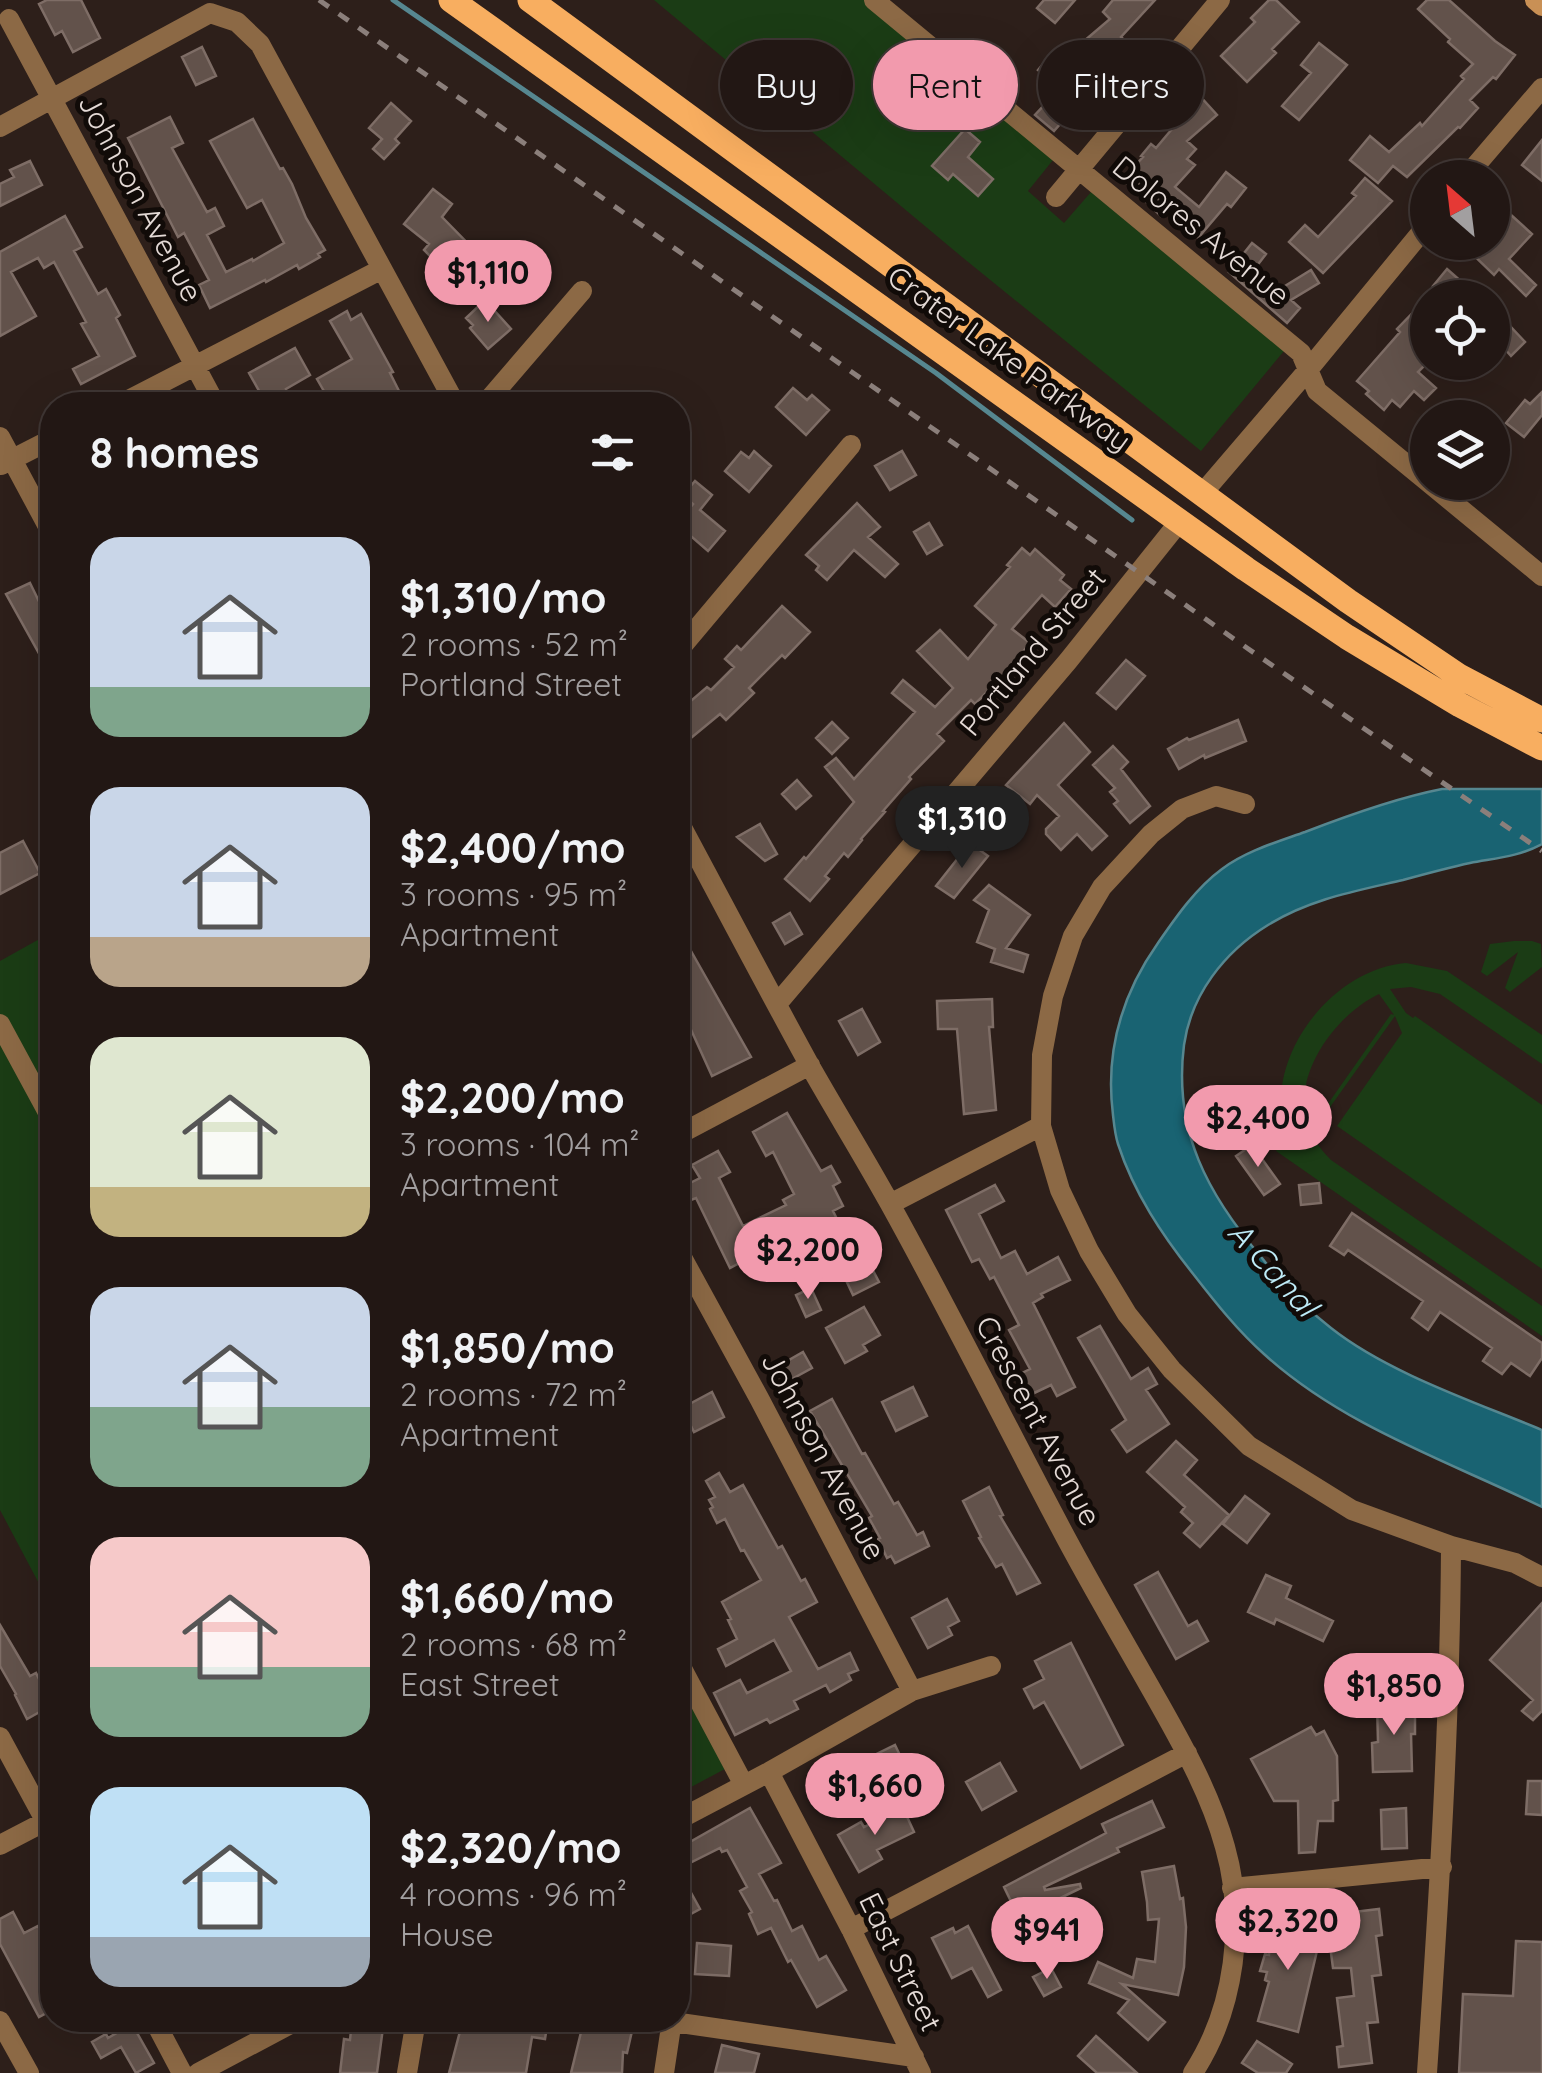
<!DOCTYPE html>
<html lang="en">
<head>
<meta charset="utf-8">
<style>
	body { margin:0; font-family:Quicksand,sans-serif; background:#2e2422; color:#f1f3f6; height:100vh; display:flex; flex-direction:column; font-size:38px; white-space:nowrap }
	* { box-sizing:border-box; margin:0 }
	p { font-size:32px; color:#a29fa0 }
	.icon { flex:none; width:55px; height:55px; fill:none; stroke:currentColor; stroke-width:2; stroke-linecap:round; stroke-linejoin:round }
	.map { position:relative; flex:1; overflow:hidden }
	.sheet { position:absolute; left:40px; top:392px; width:650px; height:1640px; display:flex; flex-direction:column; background:#221714; border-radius:40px; box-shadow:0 10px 40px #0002,0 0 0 2px #3f3634 }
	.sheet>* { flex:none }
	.banner { position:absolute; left:720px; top:40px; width:670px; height:90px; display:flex; gap:20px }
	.needle { width:65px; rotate:332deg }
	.tools { position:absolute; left:1410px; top:160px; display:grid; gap:20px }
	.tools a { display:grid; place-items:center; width:100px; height:100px; border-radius:50%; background:#221714; box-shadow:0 10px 40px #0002,0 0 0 2px #3f3634; font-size:50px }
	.price { position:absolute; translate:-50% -85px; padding:0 22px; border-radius:35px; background:#f29aad; color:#111; font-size:32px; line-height:65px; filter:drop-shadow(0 2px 5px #0008) }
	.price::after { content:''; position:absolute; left:50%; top:60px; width:30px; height:22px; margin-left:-15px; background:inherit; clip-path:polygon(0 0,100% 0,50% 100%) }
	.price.selected { background:#222; color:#fff }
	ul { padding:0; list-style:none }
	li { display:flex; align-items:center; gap:30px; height:250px; padding:0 50px }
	li span { display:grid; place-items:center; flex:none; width:280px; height:200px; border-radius:30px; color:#555 }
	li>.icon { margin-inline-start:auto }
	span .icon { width:120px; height:120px; fill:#fffc; stroke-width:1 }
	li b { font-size:42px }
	h2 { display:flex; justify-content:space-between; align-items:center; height:120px; padding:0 50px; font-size:42px }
	.tag { padding:0 35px; border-radius:45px; background:#221714; box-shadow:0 10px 40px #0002,0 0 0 2px #3f3634; font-size:35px; line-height:90px }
	.tag.selected { background:#f29aad; color:#111 }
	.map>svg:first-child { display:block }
	.green { fill:#1b3c15 }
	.water { fill:#196372; stroke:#568790; stroke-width:2.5 }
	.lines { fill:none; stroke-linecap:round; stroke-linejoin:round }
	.stream { stroke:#568790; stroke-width:5 }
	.building { fill:#62524b; stroke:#7e6d66; stroke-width:2.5 }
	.street { stroke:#8c6945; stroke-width:20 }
	.secondary { stroke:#c99055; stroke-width:20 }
	.primary { stroke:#f8ae60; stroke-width:25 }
	.rail { stroke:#8b7f7b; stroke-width:5; stroke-dasharray:12 12; stroke-linecap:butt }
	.labels { text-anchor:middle; stroke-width:10; stroke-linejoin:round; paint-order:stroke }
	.street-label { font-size:30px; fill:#e4dad6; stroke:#110b08 }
	.water-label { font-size:32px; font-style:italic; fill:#beebf7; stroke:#110b08 }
</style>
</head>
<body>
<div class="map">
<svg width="1542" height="2073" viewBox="0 0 1542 2073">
	<rect width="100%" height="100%" fill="#2d1f1a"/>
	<path class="green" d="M654 0H864L1053 160 1028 191 1064 223 1091 192 1284 351 1201 451 962 257Z
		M52 932V1608L0 1510V961Z
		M1514 941H1532L1541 944 1542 967 1510 992 1505 988 1518 952 1487 976 1481 972 1490 944Z
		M1406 963 1447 971 1542 1035V1064L1440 994 1411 987 1390 989 1406 1013 1413 1018 1415 1016 1542 1105V1269L1337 1126 1402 1033 1395 1016 1328 1110 1325 1108 1391 1014 1394 1015 1379 994C1337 1014 1294 1071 1306 1120 1310 1135 1320 1149 1331 1160L1542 1306V1336L1276 1151 1286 1135C1261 1061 1330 969 1406 963Z
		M678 1647 738 1762 678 1794Z"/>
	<path class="water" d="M1442 789H1542V844C1518 857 1496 858 1470 863 1447 868 1425 874 1403 880 1356 891 1310 899 1268 925 1224 952 1191 995 1184 1045 1173 1131 1208 1195 1262 1258 1282 1284 1305 1308 1331 1328 1388 1373 1475 1402 1542 1430V1507C1448 1461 1343 1426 1264 1354 1238 1331 1215 1302 1194 1275 1162 1235 1134 1193 1118 1144 1115 1135 1114 1124 1113 1115 1105 1052 1122 994 1158 943 1176 917 1196 888 1222 869 1246 851 1277 842 1305 832 1349 815 1396 798 1442 789Z"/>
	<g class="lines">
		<path class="stream" d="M393 0 936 373 1132 520"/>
	</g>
	<path class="building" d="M47 0H81L100 38 73 52 62 31 55 35 39 4Z
		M1044 0H1075L1055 23 1037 8Z
		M1113 0H1155L1121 37 1126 42 1098 66 1105 73 1054 131 1035 115 1060 88 1038 70 1048 58 1061 69 1083 42 1110 19 1103 12Z
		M1269 0H1276L1299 22 1272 49 1276 53 1247 82 1221 56 1255 22 1251 18Z
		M1427 0H1449L1495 41 1515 55 1496 79 1493 77 1470 100 1478 108 1460 128 1458 127 1407 177 1393 166 1378 183 1350 160 1370 136 1389 152 1420 123 1422 126 1464 79 1461 76 1473 64 1448 42 1450 39 1418 9Z
		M1319 43 1347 65 1299 120 1282 106 1311 73 1301 65Z
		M202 47 216 76 196 85 182 57Z
		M1199 95 1217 115 1187 141 1196 149 1187 159 1195 165 1175 187 1199 207 1226 172 1246 188 1231 207 1227 204 1198 238 1166 211 1161 216 1122 179 1143 157 1141 156 1151 144 1156 148 1177 123 1173 118Z
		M391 103 411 121 395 139 399 143 384 159 373 149 382 139 369 128Z
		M170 117 183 143 172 148 207 212 215 208 224 226 207 235 226 272 252 259 253 261 284 243 262 200 247 208 210 141 253 119 280 169 283 168 292 184 306 218 325 250 318 254 320 257 299 269 297 265 266 282 265 280 210 308 199 285 209 280 184 233 178 237 128 138Z
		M965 129 980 142 968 157 993 179 978 196 953 174 948 180 932 166Z
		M1542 140V181L1522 165Z
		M30 161 42 185 0 206V184L14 177 10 170Z
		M1365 178 1392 201 1323 273 1289 242 1305 225 1318 237 1356 196 1352 193Z
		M433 189 452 204 442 217 489 265 467 293 424 250 429 244 404 224Z
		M1492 208 1505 219 1510 214 1532 234 1509 259 1536 285 1526 296 1499 269 1494 275 1460 242H1492Z
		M65 216 82 247 74 251 98 294 106 289 120 315 116 318 135 356 81 384 73 369 99 356 81 324 86 322 54 262 44 268 38 258 11 272 36 316 0 336V252Z
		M1252 243 1266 254 1256 267 1280 289 1311 270 1319 283 1291 300 1300 308 1287 323 1229 272Z
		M531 255 547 271 527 290 511 274Z
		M1447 269 1480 298H1428V352L1421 359 1426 364 1418 372 1436 388 1424 400 1414 391 1400 407 1392 400 1384 410 1366 394 1369 391 1357 381 1400 332 1397 329 1427 298 1435 287 1433 286Z
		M485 300 511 329 488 349 470 328 473 325 466 318Z
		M347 311 351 320 361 314 393 372 390 373 406 405H332L317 379 352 359 330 321Z
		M1511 327 1525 342 1511 356 1497 340Z
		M295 348 310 375 286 389 294 405H267L249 373Z
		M793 388 807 400 812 395 829 410 806 435 776 407Z
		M1542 392V415L1524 437 1506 423 1525 400 1530 404Z
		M754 451 771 466 749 492 725 471 741 452 749 458Z
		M902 451 916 475 890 490 875 466Z
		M695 481 712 495 700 510 725 531 708 551 678 525V522L693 504 683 495Z
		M857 503 880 527 868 537 898 564 885 577 854 550 827 580 816 570 819 566 806 555Z
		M929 523 942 545 927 554 914 532Z
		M1022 548 1030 555 1035 549 1064 575 1060 580 1071 589 1055 607 1042 595 1012 629 1030 643 1005 674 975 704 971 700 937 734 944 741 909 777 911 779 883 811 885 812 861 839 862 840 848 857 844 853 825 876 829 879 810 901 785 879 804 857 806 859 854 802 825 767 836 758 854 779 915 712 892 693 903 680 935 707 953 688 917 651 940 630 968 659 996 625 975 606 1010 567 1007 565Z
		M30 583 52 628V651L41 657 6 594Z
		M782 606 810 632 785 658 782 655 749 688 754 693 726 720 720 714 691 738 678 721V712L707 687 711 690 734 667 725 659 737 646 741 650Z
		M1126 660 1145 676 1116 709 1097 693Z
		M1238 720 1246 741 1205 758 1204 755 1179 769 1168 749 1187 738 1189 740Z
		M832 722 848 738 832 754 816 738Z
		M1064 723 1090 752 1058 785 1107 836 1092 850 1077 834 1061 850 1046 834V829L1059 816 1037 795 1030 804 1006 785Z
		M1113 746 1128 762 1121 769 1150 806 1130 823 1114 804 1118 801 1110 792 1115 788 1093 765Z
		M797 780 811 796 796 809 782 794Z
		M760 824 777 854 765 861 737 837Z
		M23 841 40 873 0 894V853Z
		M970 843 988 856 954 898 936 886Z
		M989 885 1030 915 1006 948 1028 955 1023 972 991 962 995 949 977 942 989 910 974 900Z
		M790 913 802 934 785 944 773 923Z
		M678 928 751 1057 712 1076 678 1001Z
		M992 999 993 1027H989L996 1110 964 1114 957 1029H938L937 1001Z
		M862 1009 880 1042 858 1055 839 1021Z
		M787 1113 821 1171 831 1166 840 1182 833 1186 843 1206 833 1211 857 1259 865 1255 879 1282 853 1295 836 1259 817 1269 794 1223 742 1250 747 1259 730 1268 696 1198 691 1200 684 1186 700 1178 692 1165 718 1151 730 1172 719 1178 743 1226 786 1205 783 1200 794 1194 773 1152 766 1156 753 1132Z
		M1252 1145 1280 1184 1264 1195 1236 1156Z
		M1319 1183 1321 1203 1301 1205 1299 1185Z
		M995 1185 1004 1201 979 1214 1001 1258 1015 1251 1027 1274 1058 1257 1070 1280 1041 1294 1043 1297 1033 1303 1075 1387 1057 1396 1051 1385 1030 1395 1020 1374 1030 1369 1009 1330 1019 1325 994 1277 990 1279 979 1259 972 1262 946 1210Z
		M1352 1213 1542 1343V1358L1530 1376 1511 1363 1502 1374 1483 1361 1492 1348 1440 1312 1428 1330 1412 1318 1423 1301 1348 1250 1344 1255 1330 1246Z
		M811 1288 821 1310 806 1317 796 1295Z
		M864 1307 880 1335 863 1345 867 1351 845 1363 826 1328Z
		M1100 1326 1131 1379 1148 1368 1157 1384 1146 1390 1169 1424 1127 1452 1112 1430 1126 1420 1078 1338Z
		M803 1352 812 1368 790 1380 782 1364Z
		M913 1387 927 1416 896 1431 882 1402Z
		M712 1392 724 1417 694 1432 682 1408Z
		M832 1399 862 1454 865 1453 894 1504 898 1502 917 1535 923 1532 929 1546 895 1563 891 1556 887 1558 878 1539 880 1538 869 1518 872 1516 810 1411Z
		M1176 1441 1197 1460 1184 1475 1229 1515 1200 1547 1184 1533 1193 1523 1181 1512 1185 1507 1147 1472Z
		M719 1473 730 1492 743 1485 778 1548 782 1546 801 1581 805 1579 817 1602 789 1617 818 1669 850 1653 858 1670 848 1674 851 1680 830 1692 826 1685 794 1701 798 1709 770 1723 767 1719 735 1735 714 1693 740 1680 747 1693 791 1671 774 1640 726 1666 718 1649 737 1639 728 1620 731 1619 722 1602 761 1580 744 1550 741 1551 725 1519 717 1523 710 1509 713 1507 709 1500 715 1497 706 1481Z
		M989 1487 1003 1515 1000 1516 1040 1583 1017 1594 1002 1564 996 1567 979 1538 981 1537 963 1501Z
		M1245 1496 1269 1514 1247 1543 1223 1524Z
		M1158 1572 1188 1626 1197 1621 1208 1641 1176 1659 1135 1585Z
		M1266 1575 1291 1586 1286 1598 1333 1621 1323 1641 1276 1619 1274 1624 1248 1612Z
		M947 1599 959 1621 948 1627 952 1635 928 1648 912 1618Z
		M1542 1603V1711L1533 1720 1522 1711 1533 1700 1490 1660Z
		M0 1625 30 1676 36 1673 52 1705 27 1719 15 1695 16 1694 0 1666Z
		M1071 1643 1123 1745 1081 1768 1044 1702 1034 1708 1024 1689 1044 1679 1035 1661Z
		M1377 1703H1415V1734H1411L1412 1771 1373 1772 1372 1743 1378 1742Z
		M1311 1727 1316 1735 1324 1731 1337 1756 1338 1800 1333 1801V1821H1318L1315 1852 1299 1853 1298 1801H1274L1251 1759Z
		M895 1745 911 1778 931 1768 942 1790 906 1807 890 1775 829 1806 815 1780 856 1759 858 1763Z
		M1000 1763 1016 1791 982 1810 966 1782Z
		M1528 1781H1542V1815L1526 1814Z
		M1152 1801 1164 1827 1117 1848 1119 1852 1044 1887 1045 1890 1080 1884 1081 1888 1019 1918 1004 1887 1106 1833 1102 1824Z
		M750 1808 781 1863 759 1874 774 1901 777 1900 792 1931 802 1926 819 1960 826 1956 846 1990 817 2007 791 1960 788 1962 771 1928 758 1934 749 1914 752 1912 740 1891 747 1887 727 1850 722 1852 720 1848 678 1869 700 1909 678 1921V1834L683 1833 688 1843Z
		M903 1808 914 1832 877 1850 882 1859 859 1872 838 1835 861 1822 864 1827Z
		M1406 1808 1407 1848 1382 1849 1381 1810Z
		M1174 1866 1180 1899 1183 1898 1186 1927 1184 1967 1178 1995 1122 1984 1165 2022 1148 2040 1118 2013 1129 2000 1089 1983 1098 1962 1133 1978 1137 1959 1155 1962 1159 1919 1148 1920 1147 1902 1142 1872Z
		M1379 1909 1382 1935 1376 1936 1381 1975 1372 1976 1378 2022 1367 2023 1372 2063 1339 2067 1337 2047 1343 2046 1337 1998 1354 1996 1351 1968H1333L1329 1938 1339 1937 1337 1914Z
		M13 1912 24 1933 38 1926 45 1939 52 1935V2010L39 2017 0 1944V1919Z
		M1272 1919 1309 1922 1308 1939 1320 1938 1298 2032 1258 2021 1269 1982 1265 1980 1267 1972 1260 1971 1265 1954 1269 1955Z
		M968 1926 1001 1990 988 1997 972 1968 952 1978 932 1938 953 1928 955 1933Z
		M1059 1930 1068 1946 1049 1956 1040 1941Z
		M1516 1941 1542 1942V2073H1459L1463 1994 1513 1996Z
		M697 1943 731 1946 729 1976 695 1974Z
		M1051 1968 1061 1987 1044 1996 1033 1977Z
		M352 2020H384L377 2073H340L344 2039 350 2040Z
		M463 2020H548L545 2039 532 2037 526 2073H449Z
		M584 2020 632 2031 627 2053 623 2052 622 2073H571Z
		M132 2024 154 2063 136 2073 121 2047 101 2058 92 2042 106 2034 108 2038Z
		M1096 2036 1137 2073H1097L1078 2056Z
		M1257 2041 1292 2064 1286 2073H1258L1242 2063Z
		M722 2045 759 2054 754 2073H715Z"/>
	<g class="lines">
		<path class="street" d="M874 0 1301 353 1317 391 1428 482
			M9 19 216 405
			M0 127 210 13 237 22 260 44 456 405
			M1465 178 1542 88
			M1056 197 1220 0
			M119 405 382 269
			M484 405 582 291
			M0 437 52 534
			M1 465 52 439
			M1428 482 1542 576
			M1201 495 1308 370 1428 224
			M678 651 851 445
			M1245 804 1216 796 1182 809 1151 834 1102 887 1073 936 1053 996 1042 1055 1041 1126 1060 1190 1089 1251 1127 1314 1172 1370 1249 1446 1352 1510 1451 1546 1515 1563 1542 1577
			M678 820C722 902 765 984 810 1066 836 1112 864 1157 890 1204 951 1314 1007 1427 1066 1538 1096 1594 1128 1648 1159 1703 1185 1749 1211 1796 1225 1847 1246 1921 1235 2009 1193 2073
			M777 1004 1068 661 1180 521
			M0 1024 52 1120
			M678 1135 810 1065
			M890 1204 1041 1126
			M678 1250 760 1400 912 1691
			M678 1661 744 1785
			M0 1737 52 1833
			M769 1772 851 1929 921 2073
			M678 1820 769 1772 912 1691 991 1666
			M0 1845 46 1821
			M1232 1888 1442 1867
			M851 1929 1187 1753
			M154 2020 182 2073
			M0 2021 29 2073
			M673 2022 914 2057
			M198 2073 298 2020
			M407 2073 416 2020
			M664 2073 672 2020
			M1427 2073C1439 1897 1450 1722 1451 1546"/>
		<path class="secondary" d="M1535 0 1542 6"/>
		<path class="primary" d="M451 0 1246 569 1347 637 1460 705 1542 748
			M530 0 1348 601 1459 676 1542 720"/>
		<path class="rail" d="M319 0 1247 648 1542 851"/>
	</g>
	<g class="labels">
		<g class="street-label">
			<text transform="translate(140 198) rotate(62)" y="10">Johnson Avenue</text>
			<text transform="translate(1201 231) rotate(39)" y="10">Dolores Avenue</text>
			<text transform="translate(1009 359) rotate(36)" y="10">Crater Lake Parkway</text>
			<text transform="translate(1033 652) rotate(-50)" y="10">Portland Street</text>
			<text transform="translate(1038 1421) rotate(62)" y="10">Crescent Avenue</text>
			<text transform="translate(823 1456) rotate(62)" y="10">Johnson Avenue</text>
			<text transform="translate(900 1962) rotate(64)" y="10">East Street</text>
		</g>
		<g class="water-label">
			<text transform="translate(1273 1269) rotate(48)" y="11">A Canal</text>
		</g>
	</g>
</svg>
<div class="tools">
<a><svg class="needle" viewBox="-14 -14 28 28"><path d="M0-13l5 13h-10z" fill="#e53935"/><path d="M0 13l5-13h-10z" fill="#a29fa0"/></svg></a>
<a><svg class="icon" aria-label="locate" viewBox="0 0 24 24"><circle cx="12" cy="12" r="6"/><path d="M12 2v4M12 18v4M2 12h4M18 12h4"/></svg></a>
<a><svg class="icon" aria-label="layers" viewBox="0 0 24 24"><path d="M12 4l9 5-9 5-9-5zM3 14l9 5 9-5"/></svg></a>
</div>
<b class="price" style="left:488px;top:325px">$1,110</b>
<b class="price selected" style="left:962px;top:871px">$1,310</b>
<b class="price" style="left:1258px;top:1170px">$2,400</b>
<b class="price" style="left:808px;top:1302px">$2,200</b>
<b class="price" style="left:1394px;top:1738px">$1,850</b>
<b class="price" style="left:875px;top:1838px">$1,660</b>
<b class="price" style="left:1288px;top:1973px">$2,320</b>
<b class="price" style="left:1047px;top:1982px">$941</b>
<div class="banner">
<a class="tag">Buy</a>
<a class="tag selected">Rent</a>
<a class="tag">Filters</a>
</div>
<section class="sheet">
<h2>8 homes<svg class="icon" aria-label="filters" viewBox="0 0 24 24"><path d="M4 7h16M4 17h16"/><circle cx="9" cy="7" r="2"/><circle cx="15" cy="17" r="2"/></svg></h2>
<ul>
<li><span style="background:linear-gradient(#c9d6e8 75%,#7fa58c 0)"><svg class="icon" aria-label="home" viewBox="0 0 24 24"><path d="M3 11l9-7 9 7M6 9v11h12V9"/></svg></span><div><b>$1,310/mo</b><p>2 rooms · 52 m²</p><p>Portland Street</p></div></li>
<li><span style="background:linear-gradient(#c9d6e8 75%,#b9a48a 0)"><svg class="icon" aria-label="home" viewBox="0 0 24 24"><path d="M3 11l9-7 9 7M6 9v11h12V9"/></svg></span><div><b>$2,400/mo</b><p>3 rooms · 95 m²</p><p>Apartment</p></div></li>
<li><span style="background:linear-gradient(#dfe7d0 75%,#c2b280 0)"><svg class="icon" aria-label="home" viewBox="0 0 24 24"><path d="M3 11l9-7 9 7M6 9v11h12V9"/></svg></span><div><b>$2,200/mo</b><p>3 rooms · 104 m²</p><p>Apartment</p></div></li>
<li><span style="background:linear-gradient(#c9d6e8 60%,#7fa58c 0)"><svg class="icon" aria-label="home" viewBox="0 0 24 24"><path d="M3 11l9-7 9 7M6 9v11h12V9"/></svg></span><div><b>$1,850/mo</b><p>2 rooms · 72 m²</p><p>Apartment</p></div></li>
<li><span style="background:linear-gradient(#f6c9c9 65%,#7fa58c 0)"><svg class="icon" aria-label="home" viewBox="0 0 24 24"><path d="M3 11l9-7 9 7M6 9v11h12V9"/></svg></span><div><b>$1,660/mo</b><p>2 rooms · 68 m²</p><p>East Street</p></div></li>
<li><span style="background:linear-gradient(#bfe0f5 75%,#9aa5b1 0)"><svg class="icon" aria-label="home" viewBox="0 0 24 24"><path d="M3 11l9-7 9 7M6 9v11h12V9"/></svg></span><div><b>$2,320/mo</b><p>4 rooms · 96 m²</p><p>House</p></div></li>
</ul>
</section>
</div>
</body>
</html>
